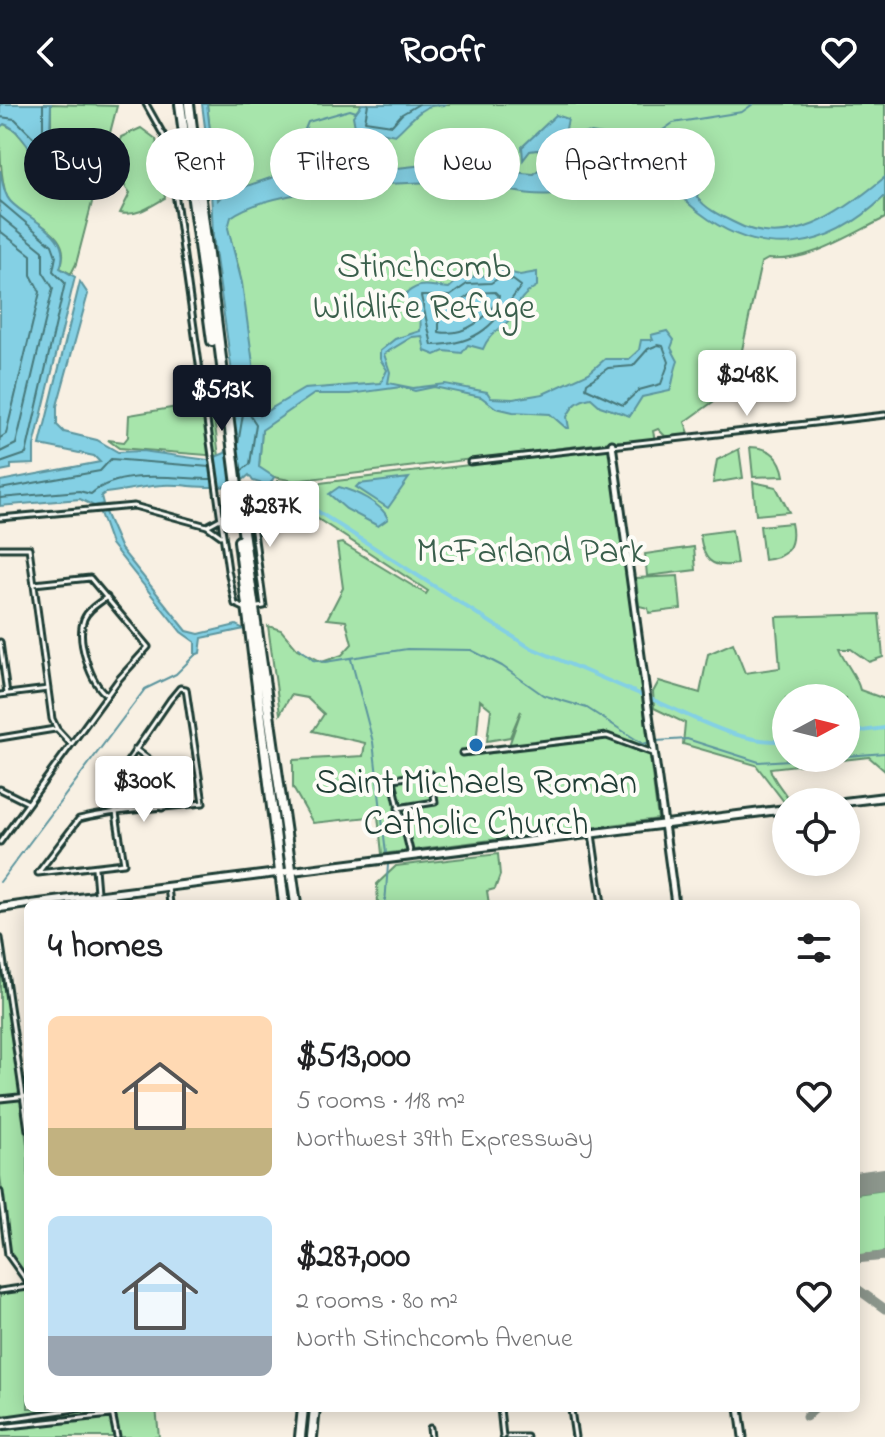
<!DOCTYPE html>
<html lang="en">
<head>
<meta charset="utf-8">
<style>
	body { margin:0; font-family:"Indie Flower",sans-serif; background:#f2f2f2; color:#202124; height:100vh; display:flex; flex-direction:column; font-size:30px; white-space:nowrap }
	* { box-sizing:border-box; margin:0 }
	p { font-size:26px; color:#757577 }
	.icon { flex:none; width:44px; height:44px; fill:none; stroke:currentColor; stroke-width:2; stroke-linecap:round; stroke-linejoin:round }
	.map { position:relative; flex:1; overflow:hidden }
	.sheet { position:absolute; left:24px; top:796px; width:836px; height:512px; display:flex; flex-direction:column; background:#fff; border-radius:12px; box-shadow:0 4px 20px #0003 }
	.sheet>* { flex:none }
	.top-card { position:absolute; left:24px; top:24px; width:838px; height:72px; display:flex; gap:16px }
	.needle { width:52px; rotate:83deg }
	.fabs { position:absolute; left:772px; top:580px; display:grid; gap:16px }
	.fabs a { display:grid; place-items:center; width:88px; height:88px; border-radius:50%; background:#fff; box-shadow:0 4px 20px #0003; font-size:40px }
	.price { position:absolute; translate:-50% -68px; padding:0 18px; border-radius:8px; background:#fff; color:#222; font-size:26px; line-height:52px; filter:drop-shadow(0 2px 4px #0008) }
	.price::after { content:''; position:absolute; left:50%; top:48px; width:24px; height:18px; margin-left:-12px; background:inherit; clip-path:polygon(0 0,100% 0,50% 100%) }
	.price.active { background:#111827; color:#fff }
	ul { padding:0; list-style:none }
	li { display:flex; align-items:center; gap:24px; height:200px; padding:0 24px }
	li span { display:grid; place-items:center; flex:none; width:224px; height:160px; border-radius:12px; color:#555 }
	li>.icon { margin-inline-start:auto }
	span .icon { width:96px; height:96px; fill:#fffc; stroke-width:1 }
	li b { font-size:34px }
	h2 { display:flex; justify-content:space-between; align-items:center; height:96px; padding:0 24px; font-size:34px }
	.tag { padding:0 28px; border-radius:36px; background:#fff; box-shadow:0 4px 20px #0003; font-size:28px; line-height:72px }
	.tag.active { background:#111827; color:#fff }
	header { display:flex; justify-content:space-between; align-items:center; height:104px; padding:0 24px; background:#111827; color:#fff; font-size:36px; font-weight:700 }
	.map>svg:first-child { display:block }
	.green { fill:#a7e5ab; stroke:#639170; stroke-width:2; fill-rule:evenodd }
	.water { fill:#84d0e4; stroke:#5c959e; stroke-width:2 }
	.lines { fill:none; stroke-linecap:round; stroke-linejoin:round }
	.shore { stroke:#47787a; stroke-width:2 }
	.stream { stroke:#5c959e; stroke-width:2 }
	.canal { stroke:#84d0e4; stroke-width:4 }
	.taxiway { stroke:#8c968c; stroke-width:9 }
	.runway { stroke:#8c968c; stroke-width:22 }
	.minor-casing { stroke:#1f3d34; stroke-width:9 }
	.tertiary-casing { stroke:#1f3d34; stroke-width:11 }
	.secondary-casing { stroke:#1f3d34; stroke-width:12 }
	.trunk-casing { stroke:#1f3d34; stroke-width:14 }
	.minor { stroke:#fdfcf7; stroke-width:3 }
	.tertiary { stroke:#fdfcf7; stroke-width:5 }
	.secondary { stroke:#fdfcf7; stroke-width:6 }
	.trunk { stroke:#fdfcf7; stroke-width:8 }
	.poi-dot { fill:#1f6fb2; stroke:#fdfcf7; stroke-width:3 }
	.labels { text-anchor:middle; stroke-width:8; stroke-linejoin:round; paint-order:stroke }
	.park-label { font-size:36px; fill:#3a5f4c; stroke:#fdfcf7 }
	.poi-label { font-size:36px; fill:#1f3d34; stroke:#fdfcf7 }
</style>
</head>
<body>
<header><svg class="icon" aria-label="back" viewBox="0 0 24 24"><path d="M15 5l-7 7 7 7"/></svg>Roofr<svg class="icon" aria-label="heart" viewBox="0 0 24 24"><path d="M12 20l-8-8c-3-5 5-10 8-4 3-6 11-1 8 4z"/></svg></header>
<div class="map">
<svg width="885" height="1333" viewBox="0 0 885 1333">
	<rect width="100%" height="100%" fill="#f8f0e3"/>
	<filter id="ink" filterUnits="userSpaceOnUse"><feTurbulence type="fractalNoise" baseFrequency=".0125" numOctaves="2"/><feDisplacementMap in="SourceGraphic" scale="16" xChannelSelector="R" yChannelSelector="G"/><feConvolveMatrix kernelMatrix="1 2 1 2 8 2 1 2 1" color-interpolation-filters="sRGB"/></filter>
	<g filter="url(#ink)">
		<path class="green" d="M51 0 117 2 76 160 71 170 60 164C77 126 21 117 7 93 0 74 0 44 0 23L4 20 15 26 61 81 69 78V62L51 30Z
			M207 0H885V114C850 131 808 159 768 155L761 159 742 246 748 265 735 282 685 318 690 332H665L658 325 653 327 655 337H618L294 377 274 373 259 364 262 326 239 165 216 83Z
			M141 24 156 35 165 94C151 102 136 113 120 109L130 89C117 74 115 52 121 33Z
			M195 277 205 279 211 291 219 352 119 344 108 336 124 338 128 333 129 311 183 302 197 305Z
			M750 343C770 343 781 353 784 372L753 373Z
			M610 344 658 715 382 750 378 712 313 719 293 684V656L363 652 365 639 313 627 324 610 307 594 291 591 280 610 268 522 281 526 297 545 322 558 342 551 352 540 346 517 327 515 343 484 337 440 342 439 426 490 428 487 272 385 278 377 295 382ZM480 596 491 605 487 637 510 633 521 607 507 647 469 652 476 641Z
			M739 345 743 374 713 379 717 356Z
			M753 378 776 383 789 408 756 411Z
			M791 419C796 442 787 454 764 456L760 422Z
			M732 426 737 460C711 465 703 456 700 430Z
			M694 443 696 466 647 472 645 450Z
			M678 472 681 505 649 509 648 504 639 502 636 474Z
			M879 510 883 553 869 558 851 545H839C845 560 857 572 860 586L885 595V667L869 653 770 664C773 678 784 685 789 697L785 699 756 661 683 640 685 619 654 604 653 588 659 577 700 589 708 550 733 539 745 569 780 564 776 513ZM786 594H846V654H786Z
			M498 750 500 771 495 785 487 787 489 800H378L377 780 396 762Z
			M0 842 28 1048V1174L17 1164 9 1143 0 1072Z
			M885 1086V1148L856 1152V1090Z
			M28 1185V1304H156L159 1333H0V1188Z"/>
		<path class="water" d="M0 0H51L50 27 69 62 67 81C39 78 31 29 4 20L0 23Z
			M202 0H207L218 96 229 84 232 87 288 68H361L424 61 534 70 573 33 587 29 549 72C586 70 596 33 649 51 669 57 680 81 699 85L697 93C706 105 719 111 733 118 788 148 842 109 885 73V92C829 147 763 157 700 109 679 93 667 75 640 69 608 62 583 86 553 90 527 93 500 83 475 80 424 74 270 83 231 113L228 124 242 179 260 311 304 285 381 279 387 266 380 255V247L395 235 420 227C423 209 415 202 402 193 421 176 425 182 449 184L460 174 490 171 495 165 520 171 537 168V182C513 196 518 210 504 221 495 229 488 232 483 245L468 241 462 249 444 247 435 251 425 247 422 232 412 233 384 250 390 268 388 279 413 284 445 280 487 288 491 294 513 295 543 290 589 269 605 255H629L639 246 641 236H653L651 231 667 227 674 236 671 244 678 257C674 267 673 279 670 287L642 293 630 312 600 302 591 294C578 296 572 302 567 313L569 324H566L550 310 513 308 496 304 481 293 434 283 415 287 401 283 350 290H314L262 326 259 363 274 373 269 382 253 377 249 371C229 392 189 379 163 381 143 382 124 387 105 389L101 392 103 400 94 402 80 395 0 402V377L100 358 94 352 40 341 80 178 88 190 57 302V321L64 328 97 336 118 348 142 347 208 356 225 349 235 322 234 283 213 132 210 62Z
			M362 0H446C439 3 432 0 426 4 413 11 407 21 395 31L355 23 353 12Z
			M556 11 568 15 565 30 544 45 530 47 523 56 522 43Z
			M0 66C2 75 3 89 10 97 28 117 74 129 60 164L75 173 34 342V360L11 361V365L0 367Z
			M409 374 388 404 356 383 359 380Z
			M339 383C354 387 382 399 388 415L378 422 346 405 329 390Z
			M104 406 121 445 187 527 199 530 236 521 244 525 202 534 200 549 195 551V538L181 528 111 440 100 409Z"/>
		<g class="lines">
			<path class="shore" d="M368 0 365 17 392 21 402 10 419 0
				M0 13 15 15 43 43V0
				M0 97 52 141 56 152 53 167 65 179 26 350 0 359
				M0 112 43 147V168L53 184 16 340 0 348
				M0 127 31 151V171L40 188 6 330 0 334
				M499 174 513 176 521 182C495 219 480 241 432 241L421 192H450L467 180 491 179Z
				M495 188 499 192C489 214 464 233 439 228V203L459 199 472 189Z
				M658 241 663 242 669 258 661 280 639 286 623 301 586 284 587 279 608 264 633 262 648 245Z
				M238 340 243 310 248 308 256 320 250 360 241 367
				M0 385 100 367 111 355 210 363
				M0 394 79 387 91 390C120 364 176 375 212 375"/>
			<path class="stream" d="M591 29 646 38 673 19 742 8 753 0
				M287 69 308 18 350 6 356 8
				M299 544 313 556 325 558 407 545 471 546 502 562 543 591 587 604 643 640 650 638
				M351 555 373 638 386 749
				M656 637 687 635 759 658 820 654
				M846 652 885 649
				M0 778 145 585 176 570 196 550
				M385 800 388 761"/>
			<path class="canal" d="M275 380 529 543 642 591
				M651 595C695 613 736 640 786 637
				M846 629 885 624"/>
			<path class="taxiway" d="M856 1155 885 1152
				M856 1184 885 1205
				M806 1313 816 1304"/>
			<path class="runway" d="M856 1079 885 1075"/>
			<defs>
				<path id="minor" d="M146 0 164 32 170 53 228 466 235 500 246 505
					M470 358 885 311
					M249 391 264 502 258 503
					M0 414 134 402 207 422 221 432
					M207 422 220 415
					M0 444H29L52 615 57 625 70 639
					M0 538 7 590
					M0 591 48 585
					M107 591C90 579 76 535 84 515 88 505 99 499 107 493
					M0 634 55 625
					M135 645 155 660 162 704
					M462 649 607 632 653 649
					M0 685 28 699
					M398 704 435 698 431 670 393 675C397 702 406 726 411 752
					M592 730 602 800
					M0 738 119 575 148 543 90 474 34 480
					M95 764 98 800
					M38 769 124 759C120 732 113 703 115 676L170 596 180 584 186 585 203 699C163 704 119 705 79 715L38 769
					M168 783 170 800
					M0 834 28 1026
					M0 995 28 992
					M0 1088 8 1151 28 1179
					M0 1187 28 1183
					M111 1304 117 1333
					M500 1304 503 1333
					M571 1306 575 1333
					M0 1316 83 1304
					M0 1323 111 1311
					M430 1324 431 1333
					M508 1333H527"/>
				<path id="tertiary" d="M612 340 675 800
					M739 1304 743 1333"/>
				<path id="secondary" d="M844 698 885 693
					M31 800 786 705
					M0 804 28 800"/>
				<path id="trunk" d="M180 0 212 237
					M189 0 241 413 296 800
					M239 437 284 800
					M300 1333 303 1304
					M312 1333 315 1304"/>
			</defs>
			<use href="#minor" class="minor-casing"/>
			<use href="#tertiary" class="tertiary-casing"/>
			<use href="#secondary" class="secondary-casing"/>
			<use href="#trunk" class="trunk-casing"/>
			<use href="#minor" class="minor"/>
			<use href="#tertiary" class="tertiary"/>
			<use href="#secondary" class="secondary"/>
			<use href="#trunk" class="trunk"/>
		</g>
	</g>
	<circle class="poi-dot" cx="476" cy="641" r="8"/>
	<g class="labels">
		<g class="park-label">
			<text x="424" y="173">Stinchcomb<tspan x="424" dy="41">Wildlife Refuge</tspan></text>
			<text x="531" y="458">McFarland Park</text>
		</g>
		<g class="poi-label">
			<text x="476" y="689">Saint Michaels Roman<tspan x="476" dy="41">Catholic Church</tspan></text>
		</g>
	</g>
</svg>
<div class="fabs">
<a><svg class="needle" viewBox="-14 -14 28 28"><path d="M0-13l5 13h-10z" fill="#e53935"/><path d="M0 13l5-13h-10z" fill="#757577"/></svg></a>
<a><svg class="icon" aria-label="locate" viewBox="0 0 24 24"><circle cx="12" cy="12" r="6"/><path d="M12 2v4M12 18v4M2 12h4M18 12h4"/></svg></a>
</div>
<b class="price" style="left:747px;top:314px">$248K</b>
<b class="price active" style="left:222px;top:329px">$513K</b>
<b class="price" style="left:270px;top:445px">$287K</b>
<b class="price" style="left:144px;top:720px">$300K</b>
<div class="top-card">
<a class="tag active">Buy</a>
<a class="tag">Rent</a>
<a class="tag">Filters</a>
<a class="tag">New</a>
<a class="tag">Apartment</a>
</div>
<section class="sheet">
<h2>4 homes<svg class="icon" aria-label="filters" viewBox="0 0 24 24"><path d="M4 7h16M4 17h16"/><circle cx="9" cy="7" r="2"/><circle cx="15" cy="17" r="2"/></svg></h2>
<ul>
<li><span style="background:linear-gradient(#ffd9b3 70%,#c2b280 0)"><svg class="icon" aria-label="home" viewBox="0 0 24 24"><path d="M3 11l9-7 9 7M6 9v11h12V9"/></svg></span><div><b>$513,000</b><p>5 rooms · 118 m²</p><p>Northwest 39th Expressway</p></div><svg class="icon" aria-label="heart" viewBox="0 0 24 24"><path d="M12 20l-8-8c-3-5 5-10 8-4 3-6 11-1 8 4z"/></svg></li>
<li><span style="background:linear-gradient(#bfe0f5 75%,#9aa5b1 0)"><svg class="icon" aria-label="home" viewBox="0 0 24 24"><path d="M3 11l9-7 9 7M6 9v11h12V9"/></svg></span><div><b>$287,000</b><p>2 rooms · 80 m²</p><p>North Stinchcomb Avenue</p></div><svg class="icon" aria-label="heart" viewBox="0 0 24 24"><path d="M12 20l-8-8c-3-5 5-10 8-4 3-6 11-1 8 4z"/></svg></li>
</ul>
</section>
</div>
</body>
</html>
